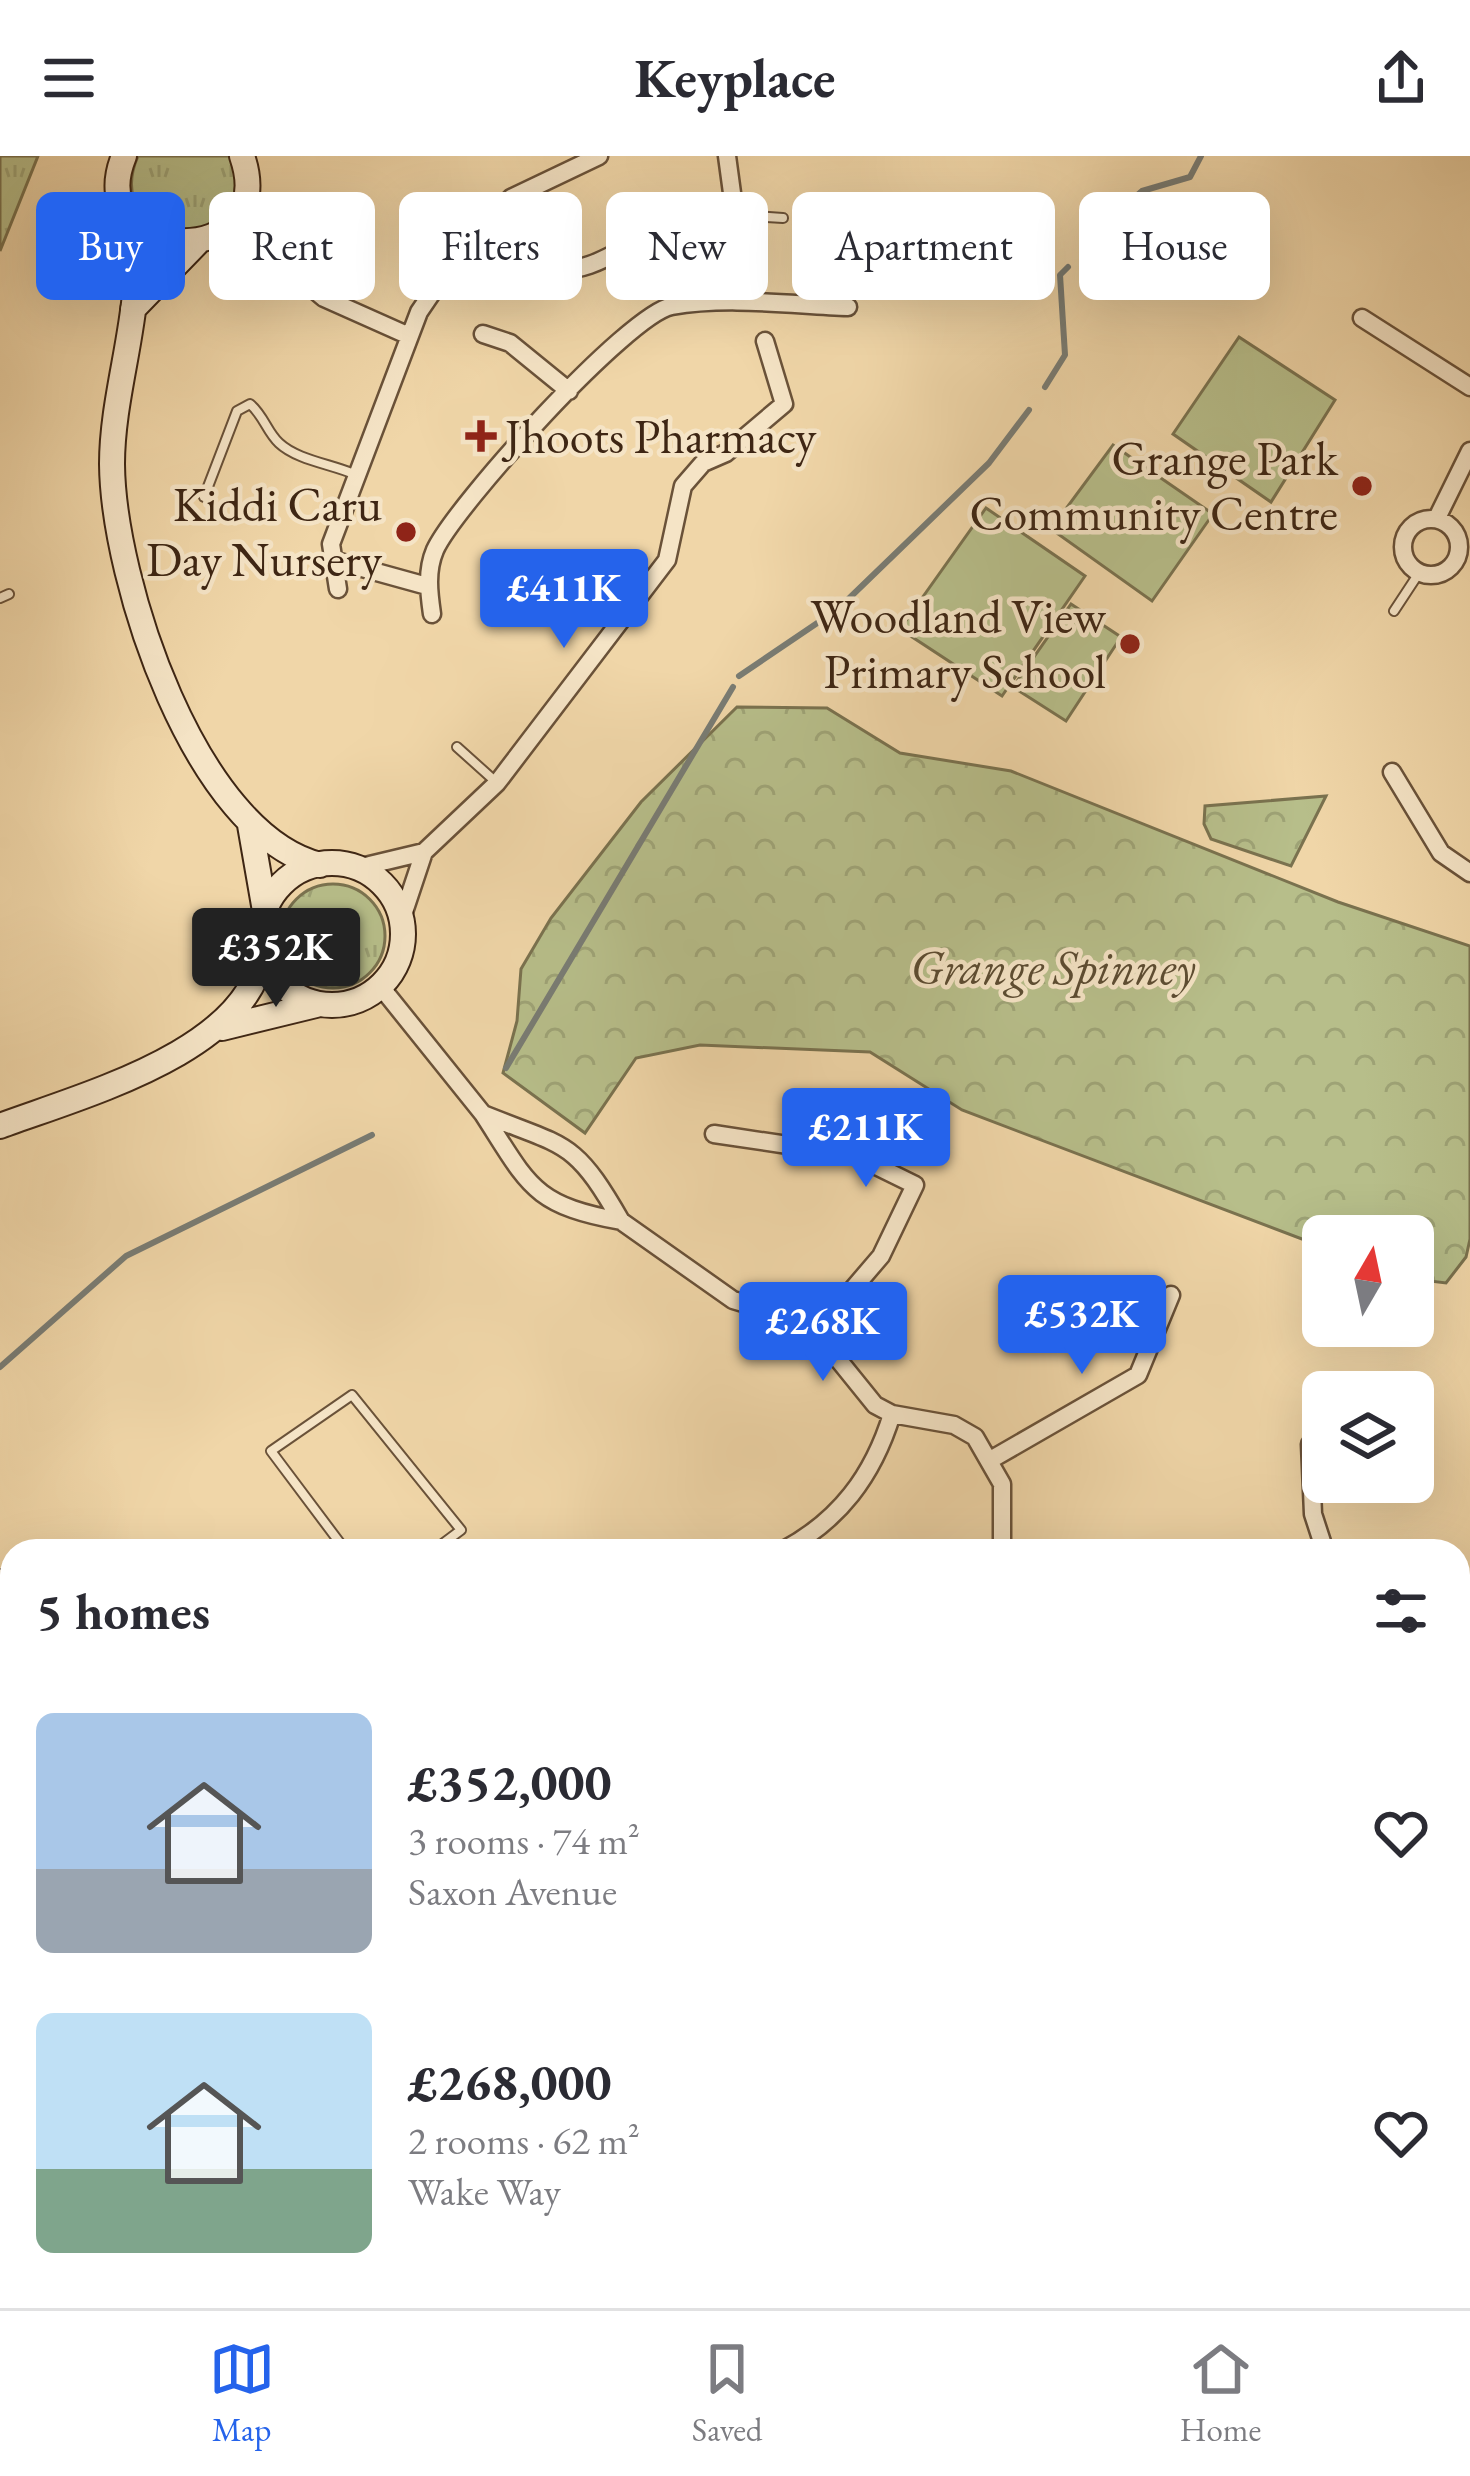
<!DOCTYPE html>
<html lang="en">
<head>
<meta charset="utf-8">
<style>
	body { margin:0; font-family:"EB Garamond",serif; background:#f7f7f7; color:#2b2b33; height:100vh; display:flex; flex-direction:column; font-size:45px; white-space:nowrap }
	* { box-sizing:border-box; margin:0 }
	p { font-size:39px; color:#7c7c81 }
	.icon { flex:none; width:66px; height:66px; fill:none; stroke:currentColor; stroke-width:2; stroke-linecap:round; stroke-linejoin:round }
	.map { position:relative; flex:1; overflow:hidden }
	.panel { position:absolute; left:0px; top:1383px; width:1470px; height:771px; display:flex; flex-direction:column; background:#fff; border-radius:36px 36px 0 0; box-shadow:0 12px 48px #0002 }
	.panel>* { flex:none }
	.top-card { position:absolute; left:36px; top:36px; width:1398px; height:108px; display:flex; gap:24px }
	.needle { width:78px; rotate:9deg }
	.controls { position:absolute; left:1302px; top:1059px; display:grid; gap:24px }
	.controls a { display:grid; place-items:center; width:132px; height:132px; border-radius:18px; background:#fff; box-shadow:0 12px 48px #0002; font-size:60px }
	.price { position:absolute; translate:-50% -102px; padding:0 27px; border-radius:12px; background:#2563eb; color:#fff; font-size:39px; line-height:78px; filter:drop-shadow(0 3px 6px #0008) }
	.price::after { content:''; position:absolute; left:50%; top:72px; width:36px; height:27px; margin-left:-18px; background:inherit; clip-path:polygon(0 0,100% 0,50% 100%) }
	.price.on { background:#222; color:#fff }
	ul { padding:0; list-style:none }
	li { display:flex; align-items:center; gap:36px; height:300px; padding:0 36px }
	li span { display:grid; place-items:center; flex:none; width:336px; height:240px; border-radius:18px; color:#555 }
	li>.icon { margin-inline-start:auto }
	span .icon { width:144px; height:144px; fill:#fffc; stroke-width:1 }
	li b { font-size:51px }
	h2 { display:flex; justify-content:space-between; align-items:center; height:144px; padding:0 36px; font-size:51px }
	.chip { padding:0 42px; border-radius:18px; background:#fff; box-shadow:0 12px 48px #0002; font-size:42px; line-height:108px }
	.chip.on { background:#2563eb; color:#fff }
	header { display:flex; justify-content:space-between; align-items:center; height:156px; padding:0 36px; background:#fff; font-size:54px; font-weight:700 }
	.menu { display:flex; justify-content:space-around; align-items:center; height:168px; border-top:3px solid #e1e1e2; background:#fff; font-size:33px; color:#7c7c81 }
	.menu a { display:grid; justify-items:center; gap:6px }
	.menu .on { color:#2563eb }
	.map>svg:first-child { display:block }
	.grass { fill:url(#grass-tufts); stroke:#7a724f; stroke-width:3 }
	.forest { fill:url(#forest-crowns); stroke:#7a724f; stroke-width:3 }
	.pitch { fill:#b7be8a; stroke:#7a724f; stroke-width:3 }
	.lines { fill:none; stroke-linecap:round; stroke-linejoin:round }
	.stream { stroke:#797c74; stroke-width:6 }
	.lane-casing { stroke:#6a5239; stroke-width:12 }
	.street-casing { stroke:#6a5239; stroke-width:21 }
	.secondary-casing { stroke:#3e2614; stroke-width:28 }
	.lane { stroke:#f5e4c6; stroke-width:8 }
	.street { stroke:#f5e4c6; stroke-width:16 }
	.secondary { stroke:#f5e4c6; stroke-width:24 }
	.poi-dot { fill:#8f2418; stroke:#f5e4c6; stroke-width:4.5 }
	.labels { text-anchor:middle; stroke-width:9; stroke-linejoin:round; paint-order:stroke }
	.poi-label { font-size:48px; fill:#3e2614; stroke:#f5e4c6; text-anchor:end }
	.park-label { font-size:48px; font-style:italic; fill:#5c4c32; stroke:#f5e4c6 }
</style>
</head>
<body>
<header><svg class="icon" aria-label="menu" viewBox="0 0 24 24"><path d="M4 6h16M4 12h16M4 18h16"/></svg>Keyplace<svg class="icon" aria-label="share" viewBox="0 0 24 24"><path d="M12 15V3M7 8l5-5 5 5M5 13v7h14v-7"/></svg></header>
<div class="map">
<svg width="1470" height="2152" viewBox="0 0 1470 2152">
	<defs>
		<pattern id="grass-tufts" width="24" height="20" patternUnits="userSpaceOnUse" patternTransform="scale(3)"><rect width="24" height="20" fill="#b7be8a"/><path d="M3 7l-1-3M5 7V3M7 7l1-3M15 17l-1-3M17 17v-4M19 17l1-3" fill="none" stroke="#9ea376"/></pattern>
		<pattern id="forest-crowns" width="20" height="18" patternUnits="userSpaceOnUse" patternTransform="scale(3)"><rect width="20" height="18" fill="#b7be8a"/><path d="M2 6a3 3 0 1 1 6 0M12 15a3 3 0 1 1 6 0" fill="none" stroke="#9ea376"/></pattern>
	</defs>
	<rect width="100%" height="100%" fill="#f0d6a8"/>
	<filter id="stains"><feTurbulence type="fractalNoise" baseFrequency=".00167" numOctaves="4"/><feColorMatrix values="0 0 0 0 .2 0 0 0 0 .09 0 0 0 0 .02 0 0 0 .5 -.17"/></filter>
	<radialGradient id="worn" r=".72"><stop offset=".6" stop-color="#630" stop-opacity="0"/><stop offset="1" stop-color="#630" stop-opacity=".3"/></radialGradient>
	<path class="grass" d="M0 0H38L0 95Z
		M138 0H230C268 102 97 95 138 0Z
		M281 780a52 52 0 1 1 104 0a52 52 0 1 1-104 0Z"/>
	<path class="forest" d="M737 551 827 552 900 597 1011 615 1338 746 1470 790V1083L1466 1101 1446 1127 1413 1123V1080H1323V1091L962 954 870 896 700 889 636 902 585 977 503 917 517 865 521 813 551 762 641 646Z
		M1326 640 1291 710 1211 683 1204 668 1205 650Z"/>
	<path class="pitch" d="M1239 181 1335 244 1271 346 1173 278Z
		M1113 289 1213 358 1152 445 1051 373Z
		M986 352 1085 420 1002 540 900 473Z
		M1071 448 1121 481 1066 565 1013 531Z"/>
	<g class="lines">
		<path class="stream" d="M1127 48 1142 35 1190 21 1201 0
			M1045 231 1065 199 1060 119 1068 111
			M739 520 838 453 989 307 1029 254
			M506 912 733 531
			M0 1211 126 1100 372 979"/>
		<defs>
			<path id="lane" d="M737 59 783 62
				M204 341 237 255 250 248C264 260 267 276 279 287 297 304 331 308 354 318
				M0 442 9 438
				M1394 455 1419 417
				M457 591 496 626
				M346 1395 271 1295 352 1239 461 1374 433 1395
				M0 1418 12 1434
				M0 2113 12 2103
				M555 2152 570 2142"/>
			<path id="street" d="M246 36 275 101
				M490 61C508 76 528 98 548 109 580 127 632 85 661 73 686 63 709 60 735 59L727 0
				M213 81 275 101 324 142 407 179
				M1362 162 1470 231
				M483 178 510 187 569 235
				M1437 362 1470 295
				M1403 391a28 28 0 1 1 56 0a28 28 0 1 1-56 0Z
				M333 404 427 430
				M338 433 331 388 419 156 470 81 511 42 599 0
				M432 458C429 437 426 415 435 394 455 350 628 158 672 150 728 140 792 149 848 151
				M1392 616 1441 697 1470 717
				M357 712 424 696
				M402 762 424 696 497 627 667 404 683 330 703 307 726 297 784 248 765 185
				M381 831 483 958
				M483 958C567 992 574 983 621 1065 532 1049 529 1029 483 958Z
				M714 978 854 999 915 1029 881 1100 816 1176
				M621 1065 733 1144 787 1160 816 1176 875 1249 892 1258 954 1269 975 1281 1002 1328V1395
				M1310 1288 1313 1358 1325 1395
				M992 1303 1138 1219 1171 1139
				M782 1395C839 1365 873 1320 892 1258
				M1458 1461 1470 1463
				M1458 1481 1470 1485
				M0 1510 12 1525
				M1458 2011 1470 2013
				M487 2142 495 2152
				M1093 2152 1095 2142"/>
			<path id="secondary" d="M124 0C79 109 283 118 242 0
				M132 64C149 143 112 227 112 308 113 424 195 678 320 709
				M133 153 197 87
				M250 669 265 755
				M261 778a71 71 0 1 1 142 0a71 71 0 1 1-142 0Z
				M222 872 316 849
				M0 970C83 939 250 895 263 795"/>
		</defs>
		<use href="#lane" class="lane-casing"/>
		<use href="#street" class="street-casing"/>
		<use href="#secondary" class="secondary-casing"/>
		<use href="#lane" class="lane"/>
		<use href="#street" class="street"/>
		<use href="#secondary" class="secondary"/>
	</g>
	<g class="poi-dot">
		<path d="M475 262h12v12h12v12h-12v12h-12v-12h-12v-12h12z"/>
		<circle cx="1362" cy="330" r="12"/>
		<circle cx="406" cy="376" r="12"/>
		<circle cx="1130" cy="488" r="12"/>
	</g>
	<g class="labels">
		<g class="poi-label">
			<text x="505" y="297" text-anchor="start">Jhoots Pharmacy</text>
			<text x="1338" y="319">Grange Park<tspan x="1338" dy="55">Community Centre</tspan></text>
			<text x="382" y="365">Kiddi Caru<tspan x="382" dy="55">Day Nursery</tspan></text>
			<text x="1106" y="477">Woodland View<tspan x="1106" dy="55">Primary School</tspan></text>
		</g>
		<g class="park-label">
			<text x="1053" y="828">Grange Spinney</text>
		</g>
	</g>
	<rect width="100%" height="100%" filter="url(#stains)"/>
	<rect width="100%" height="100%" fill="url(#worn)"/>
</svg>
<div class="controls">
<a><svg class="needle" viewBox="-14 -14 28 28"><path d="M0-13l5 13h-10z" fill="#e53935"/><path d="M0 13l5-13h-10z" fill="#7c7c81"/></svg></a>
<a><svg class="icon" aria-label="layers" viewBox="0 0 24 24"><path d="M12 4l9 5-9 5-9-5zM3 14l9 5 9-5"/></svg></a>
</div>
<b class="price" style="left:564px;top:495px">£411K</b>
<b class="price on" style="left:276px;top:854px">£352K</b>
<b class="price" style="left:866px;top:1034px">£211K</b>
<b class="price" style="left:1082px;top:1221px">£532K</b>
<b class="price" style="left:823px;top:1228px">£268K</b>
<div class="top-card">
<a class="chip on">Buy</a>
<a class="chip">Rent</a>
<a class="chip">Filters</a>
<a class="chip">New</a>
<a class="chip">Apartment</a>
<a class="chip">House</a>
</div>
<section class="panel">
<h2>5 homes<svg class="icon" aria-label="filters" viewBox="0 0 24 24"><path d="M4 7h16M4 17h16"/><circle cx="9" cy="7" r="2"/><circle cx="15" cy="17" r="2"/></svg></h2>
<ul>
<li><span style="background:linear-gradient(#a9c7e8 65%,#9aa5b1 0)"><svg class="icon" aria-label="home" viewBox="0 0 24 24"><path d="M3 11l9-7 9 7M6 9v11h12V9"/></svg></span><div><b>£352,000</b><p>3 rooms · 74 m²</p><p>Saxon Avenue</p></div><svg class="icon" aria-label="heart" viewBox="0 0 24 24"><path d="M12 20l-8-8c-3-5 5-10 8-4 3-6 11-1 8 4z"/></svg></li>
<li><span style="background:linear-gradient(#bfe0f5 65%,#7fa58c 0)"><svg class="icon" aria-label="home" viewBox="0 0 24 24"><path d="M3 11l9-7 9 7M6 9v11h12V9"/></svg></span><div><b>£268,000</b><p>2 rooms · 62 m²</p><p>Wake Way</p></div><svg class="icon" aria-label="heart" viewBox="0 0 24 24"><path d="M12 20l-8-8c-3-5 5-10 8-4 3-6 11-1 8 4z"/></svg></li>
</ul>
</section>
</div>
<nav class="menu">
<a class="on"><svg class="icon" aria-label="map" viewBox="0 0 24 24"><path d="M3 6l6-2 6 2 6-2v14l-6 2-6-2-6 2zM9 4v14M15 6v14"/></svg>Map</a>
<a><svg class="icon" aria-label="saved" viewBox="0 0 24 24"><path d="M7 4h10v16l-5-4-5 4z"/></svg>Saved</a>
<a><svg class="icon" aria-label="home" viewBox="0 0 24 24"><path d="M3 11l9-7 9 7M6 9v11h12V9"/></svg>Home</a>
</nav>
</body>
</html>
